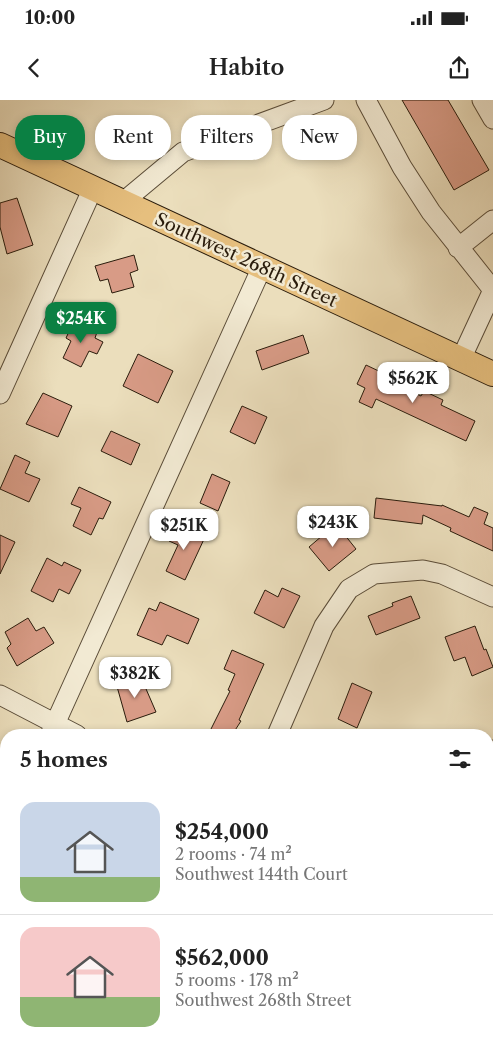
<!DOCTYPE html>
<html lang="en">
<head>
<meta charset="utf-8">
<style>
	body { margin:0; font-family:"Libre Caslon Text",serif; background:#f6f6f6; color:#222; height:100vh; display:flex; flex-direction:column; font-size:19px; white-space:nowrap }
	* { box-sizing:border-box; margin:0 }
	p { font-size:16px; color:#767676 }
	.icon { flex:none; width:28px; height:28px; fill:none; stroke:currentColor; stroke-width:2; stroke-linecap:round; stroke-linejoin:round }
	.map { position:relative; flex:1; overflow:hidden }
	.sheet { position:absolute; left:0px; top:629px; width:494px; height:321px; display:flex; flex-direction:column; background:#fff; border-radius:20px 20px 0 0; box-shadow:0 2px 8px #0003 }
	.sheet>* { flex:none }
	.top-card { position:absolute; left:15px; top:15px; width:464px; height:45px; display:flex; gap:10px }
	.price { position:absolute; translate:-50% -42px; padding:0 11px; border-radius:10px; background:#fff; color:#222; font-size:16px; line-height:32px; filter:drop-shadow(0 1px 2px #0008) }
	.price::after { content:''; position:absolute; left:50%; top:30px; width:15px; height:11px; margin-left:-8px; background:inherit; clip-path:polygon(0 0,100% 0,50% 100%) }
	.price.current { background:#0b8043; color:#fff }
	ul { padding:0; list-style:none }
	li { display:flex; align-items:center; gap:15px; height:125px; padding:0 20px }
	li+li { border-top:1px solid #e0e0e0 }
	li span { display:grid; place-items:center; flex:none; width:140px; height:100px; border-radius:15px; color:#555 }
	li>.icon { margin-inline-start:auto }
	span .icon { width:60px; height:60px; fill:#fffc; stroke-width:1 }
	li b { font-size:21px }
	h2 { display:flex; justify-content:space-between; align-items:center; height:60px; padding:0 20px; font-size:21px }
	.pill { padding:0 18px; border-radius:20px; background:#fff; box-shadow:0 2px 8px #0003; font-size:18px; line-height:45px }
	.pill.current { background:#0b8043; color:#fff }
	.status { display:flex; justify-content:space-between; align-items:center; height:35px; padding:0 25px; background:#fff; direction:ltr }
	.status svg { height:14px; fill:currentColor }
	header { display:flex; justify-content:space-between; align-items:center; height:65px; padding:0 20px; background:#fff; font-size:22px; font-weight:600 }
	.map>svg:first-child { display:block }
	.building { fill:#d89b86; stroke:#2a1c0c }
	.lines { fill:none; stroke-linecap:round; stroke-linejoin:round }
	.minor-casing { stroke:#5a4c38; stroke-width:21 }
	.major-casing { stroke:#2a1c0c; stroke-width:26 }
	.minor { stroke:#f2ead3; stroke-width:19 }
	.major { stroke:#e6bf7e; stroke-width:24 }
	.labels { text-anchor:middle; stroke-width:5; stroke-linejoin:round; paint-order:stroke }
	.street-label { font-size:18px; fill:#2a1c0c; stroke:#f2ead3 }
</style>
</head>
<body>
<div class="status"><b>10:00</b><svg viewBox="0 0 49 12"><path d="M0 12V9h3v3zM5 12V6h3v6zM10 12V3h3v9zM15 12V0h3v12zM26 1h20v11H26zM47 4h2v5h-2z"/></svg></div>
<header><svg class="icon" aria-label="back" viewBox="0 0 24 24"><path d="M15 5l-7 7 7 7"/></svg>Habito<svg class="icon" aria-label="share" viewBox="0 0 24 24"><path d="M12 15V3M7 8l5-5 5 5M5 13v7h14v-7"/></svg></header>
<div class="map">
<svg width="493" height="949" viewBox="0 0 493 949">
	<rect width="100%" height="100%" fill="#ebdebc"/>
	<filter id="stains"><feTurbulence type="fractalNoise" baseFrequency=".004" numOctaves="4"/><feColorMatrix values="0 0 0 0 .2 0 0 0 0 .09 0 0 0 0 .02 0 0 0 .5 -.17"/></filter>
	<radialGradient id="worn" r=".72"><stop offset=".6" stop-color="#630" stop-opacity="0"/><stop offset="1" stop-color="#630" stop-opacity=".3"/></radialGradient>
	<path class="building" d="M402 0H448L489 70 454 90Z
		M17 98 33 145 7 154 0 127V103Z
		M134 155 138 170 130 173 134 187 112 193 108 179 100 181 95 166Z
		M74 221 97 232 95 238 103 242 97 254 89 251 81 267 63 258 71 241 66 238Z
		M303 235 309 253 262 270 256 251Z
		M138 254 173 271 158 303 123 286Z
		M366 265 385 274 383 278 421 296 424 291 443 300 441 305 475 321 466 341 376 299 372 308 359 302 365 288 357 284Z
		M43 293 72 306 58 337 26 324Z
		M242 306 267 317 255 344 230 332Z
		M111 331 140 344 131 365 101 351Z
		M15 355 30 362 25 373 40 379 29 402 0 389Z
		M212 374 230 382 218 411 200 403Z
		M79 387 111 402 103 419 99 418 91 435 73 426 81 408 71 404Z
		M376 398 442 406V405L469 417 474 407 488 413 484 424 493 428V451L450 431 451 428 423 415 422 424 374 418Z
		M176 424 205 437 185 480 166 471 178 445 169 441Z
		M336 424 356 449 329 471 309 447Z
		M0 435 15 442 0 474Z
		M47 458 62 466 64 462 81 470 69 494 59 489 53 502 31 491Z
		M282 488 300 496 284 528 254 513 265 490 278 497Z
		M411 496 420 518 376 535 368 516 393 506 392 503Z
		M160 502 199 519 188 544 167 535 162 545 137 535 149 508 156 511Z
		M28 518 36 531 44 527 54 543 17 566 7 548 11 544 5 532Z
		M475 526 484 550 486 549 493 567 472 576 465 557 454 561 445 537Z
		M232 550 264 564 239 620 241 621 232 635H208L230 591 228 590 235 574 224 569Z
		M140 575 156 612 127 622 116 583Z
		M352 583 372 592 357 628 338 619Z"/>
	<g class="lines">
		<defs>
			<path id="minor" d="M366 0 402 67 431 112 493 190
				M482 0 493 19
				M123 102 183 52 324 0
				M458 148 493 120
				M461 259 493 190
				M0 294 93 88
				M0 595 77 635
				M50 635 262 167
				M277 635 324 526 349 489 374 474 423 470 442 474 493 497
				M488 663 493 650
				M0 744 6 730
				M149 949 150 944
				M360 949 363 944"/>
			<path id="major" d="M0 45 493 274"/>
		</defs>
		<use href="#minor" class="minor-casing"/>
		<use href="#major" class="major-casing"/>
		<use href="#minor" class="minor"/>
		<use href="#major" class="major"/>
	</g>
	<g class="labels">
		<g class="street-label">
			<text transform="translate(246 160) rotate(25)" y="6">Southwest 268th Street</text>
		</g>
	</g>
	<rect width="100%" height="100%" filter="url(#stains)"/>
	<rect width="100%" height="100%" fill="url(#worn)"/>
</svg>
<b class="price current" style="left:81px;top:244px">$254K</b>
<b class="price" style="left:413px;top:304px">$562K</b>
<b class="price" style="left:333px;top:448px">$243K</b>
<b class="price" style="left:184px;top:451px">$251K</b>
<b class="price" style="left:135px;top:599px">$382K</b>
<div class="top-card">
<a class="pill current">Buy</a>
<a class="pill">Rent</a>
<a class="pill">Filters</a>
<a class="pill">New</a>
</div>
<section class="sheet">
<h2>5 homes<svg class="icon" aria-label="filters" viewBox="0 0 24 24"><path d="M4 7h16M4 17h16"/><circle cx="9" cy="7" r="2"/><circle cx="15" cy="17" r="2"/></svg></h2>
<ul>
<li><span style="background:linear-gradient(#c9d6e8 75%,#8fb573 0)"><svg class="icon" aria-label="home" viewBox="0 0 24 24"><path d="M3 11l9-7 9 7M6 9v11h12V9"/></svg></span><div><b>$254,000</b><p>2 rooms · 74 m²</p><p>Southwest 144th Court</p></div></li>
<li><span style="background:linear-gradient(#f6c9c9 70%,#8fb573 0)"><svg class="icon" aria-label="home" viewBox="0 0 24 24"><path d="M3 11l9-7 9 7M6 9v11h12V9"/></svg></span><div><b>$562,000</b><p>5 rooms · 178 m²</p><p>Southwest 268th Street</p></div></li>
</ul>
</section>
</div>
</body>
</html>
